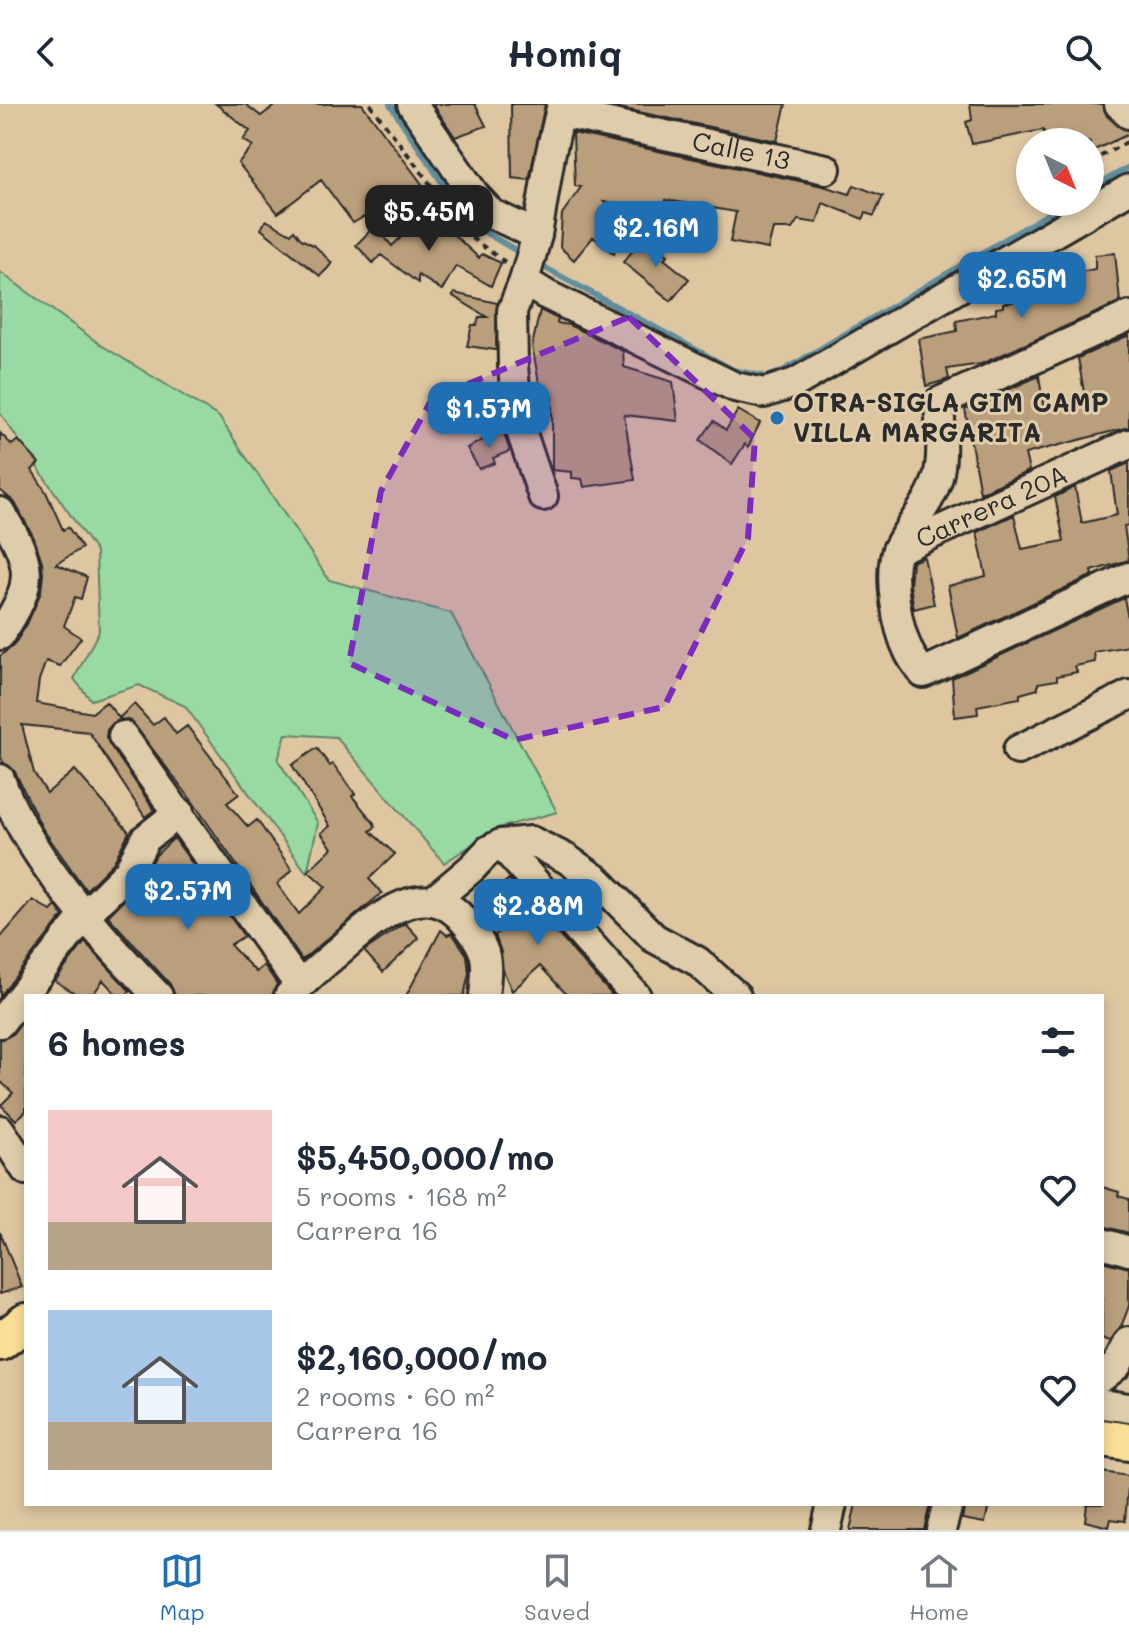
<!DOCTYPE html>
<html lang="en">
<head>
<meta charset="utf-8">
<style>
	body { margin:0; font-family:Mali,sans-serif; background:#f6f6f7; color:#1f2937; height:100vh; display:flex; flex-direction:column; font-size:30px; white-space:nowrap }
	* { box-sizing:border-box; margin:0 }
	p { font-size:26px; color:#747a83 }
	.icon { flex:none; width:44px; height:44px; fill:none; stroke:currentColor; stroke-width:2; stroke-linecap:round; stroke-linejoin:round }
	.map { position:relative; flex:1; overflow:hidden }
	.drawer { position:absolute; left:24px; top:890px; width:1080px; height:512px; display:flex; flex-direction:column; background:#fff; border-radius:0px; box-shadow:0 4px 12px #0003 }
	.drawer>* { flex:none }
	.needle { width:52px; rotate:137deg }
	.tools { position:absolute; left:1016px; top:24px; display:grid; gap:16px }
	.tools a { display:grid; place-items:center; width:88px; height:88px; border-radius:50%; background:#fff; box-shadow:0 4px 12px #0003; font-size:40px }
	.price { position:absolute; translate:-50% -68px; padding:0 18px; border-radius:16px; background:#1f6fb2; color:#fff; font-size:26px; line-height:52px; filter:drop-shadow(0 2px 4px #0008) }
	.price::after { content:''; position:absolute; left:50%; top:48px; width:24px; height:18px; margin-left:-12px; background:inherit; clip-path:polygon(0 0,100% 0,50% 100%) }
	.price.on { background:#222; color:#fff }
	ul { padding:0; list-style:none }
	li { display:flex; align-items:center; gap:24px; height:200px; padding:0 24px }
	li span { display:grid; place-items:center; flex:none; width:224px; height:160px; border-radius:0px; color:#555 }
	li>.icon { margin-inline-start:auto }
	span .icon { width:96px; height:96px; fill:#fffc; stroke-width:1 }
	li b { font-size:34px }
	h2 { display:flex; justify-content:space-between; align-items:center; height:96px; padding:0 24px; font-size:34px }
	header { display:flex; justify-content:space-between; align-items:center; height:104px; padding:0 24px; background:#fff; font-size:36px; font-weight:800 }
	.menu { display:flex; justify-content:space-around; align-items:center; height:112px; border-top:2px solid #e0e1e3; background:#fff; font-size:22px; color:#747a83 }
	.menu a { display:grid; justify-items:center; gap:4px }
	.menu .on { color:#1f6fb2 }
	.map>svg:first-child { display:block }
	.green { fill:#99daa4; stroke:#628268; stroke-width:2 }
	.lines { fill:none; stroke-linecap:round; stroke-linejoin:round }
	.stream { stroke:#628e9c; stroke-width:6 }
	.building { fill:#ba9f7b; stroke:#2b2b2b; stroke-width:2 }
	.minor-casing { stroke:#2b2b2b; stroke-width:34 }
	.major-casing { stroke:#2b2b2b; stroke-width:42 }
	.path { stroke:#2b2b2b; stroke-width:4; stroke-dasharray:6 6; stroke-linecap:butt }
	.minor { stroke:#dfccaa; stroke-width:28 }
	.major { stroke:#fbdf96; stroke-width:36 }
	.marked { fill:#7b2cbf; fill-opacity:0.2; stroke:#7b2cbf; stroke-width:6; stroke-dasharray:16 10; stroke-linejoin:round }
	.poi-dot { fill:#1f6fb2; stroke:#dfccaa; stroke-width:3 }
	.labels { text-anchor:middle; stroke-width:6; stroke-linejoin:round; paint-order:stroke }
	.street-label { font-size:26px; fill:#2b2b2b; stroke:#dfccaa }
	.poi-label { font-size:26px; font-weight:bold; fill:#2b2b2b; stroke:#dfccaa; text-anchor:start }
</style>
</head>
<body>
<header><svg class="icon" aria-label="back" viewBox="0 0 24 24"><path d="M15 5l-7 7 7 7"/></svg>Homiq<svg class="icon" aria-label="search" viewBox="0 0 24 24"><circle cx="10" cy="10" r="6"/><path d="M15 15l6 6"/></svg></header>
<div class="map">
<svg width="1129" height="1426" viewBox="0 0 1129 1426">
	<rect width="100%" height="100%" fill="#dec6a1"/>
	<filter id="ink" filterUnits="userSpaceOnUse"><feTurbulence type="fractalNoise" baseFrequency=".0125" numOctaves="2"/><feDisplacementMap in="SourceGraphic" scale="16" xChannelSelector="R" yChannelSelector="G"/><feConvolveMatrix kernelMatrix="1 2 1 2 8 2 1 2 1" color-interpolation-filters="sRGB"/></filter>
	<g filter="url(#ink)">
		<path class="green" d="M0 168 101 241 219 313 329 476 451 509 557 708 498 724 444 759 336 633 286 630 278 656 318 719 307 769 185 602 139 581 91 596 74 575 99 527 96 448 0 309Z"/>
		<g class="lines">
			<path class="stream" d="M390 0 469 119 522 150
				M1090 85 1129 63
				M538 160 733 266 767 273 781 268 1068 98"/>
		</g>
		<path class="building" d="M216 0H245L261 12 277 0H362L422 80 353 119 321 76 278 109 238 59 253 42 243 36 250 27Z
			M433 0H475L486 22 455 33Z
			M511 0H545L529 76 512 74Z
			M601 0H786L777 37Z
			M970 0H1102L1107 12 1118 22 1129 27V30L1090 48V38H1048L1043 26 972 40 966 18 972 16Z
			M573 29 823 82 850 90 854 81 883 92 874 112 866 109 863 115 823 99 817 119 798 116 792 125H773L768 145 730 138 736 108 666 96 663 104 604 98 621 113 614 150 593 133 574 156 560 143 562 110 581 83 575 82Z
			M428 107 479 154 482 150 501 159 491 182 456 162 442 186 418 171V179L381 151 373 159 356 141 375 122 392 142Z
			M266 116 291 130 294 126 301 135 315 142 332 159 327 165 320 172 261 125Z
			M645 132 668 151 664 155 689 175 671 197 623 158Z
			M1115 149 1120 198 981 260 947 265 949 275 926 282 919 235 957 227 956 217 996 209V204L1003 203V199L1013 198 1014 190 1034 186V182L1076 173 1075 169 1095 165V151Z
			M454 189 497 199 496 246 467 242 472 221H477L479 213H487L453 192Z
			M540 206 558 215 557 219 569 221 623 247 624 263 673 278 678 317 624 311 635 376 584 383 582 375 572 374V368L552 366V292L541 289 532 242Z
			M1129 231V323L1025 350 1029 367 980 389 965 305 1000 296 999 290 1039 272 1044 305 1086 300 1078 254Z
			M738 306 760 319 748 343 745 340 732 360 700 336 714 317 726 326Z
			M500 327H503L510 347 493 354 495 359 479 365 467 344Z
			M0 329 12 341 18 336 39 359 32 366 46 388 63 426 68 423 82 444 56 460 87 473 81 495 75 493 64 522 81 534 60 562 46 557 39 576 36 599 92 609 106 598 119 614 134 600 153 621 164 613 176 630 187 622 239 690 227 699 248 723 257 716 292 766 277 780 299 810 326 783 308 767 332 744 321 729 330 722 292 661 317 644 330 662 333 660 355 690 352 692 374 719 375 723 370 727 395 750 369 775 382 789 302 856 193 698 131 617 121 615 113 619 107 626 106 634 154 706 145 713 89 628 22 621 34 669 47 689 75 666 129 728 114 758 86 786 42 724 15 668 3 658 0 650V552L14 541 27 520 41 488 43 470 42 458 34 434 15 399 0 386Z
			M1129 359V421L1124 422 1129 456 1092 467 1093 471 958 534 948 482 986 472 977 428 1014 411 1022 445 1064 437 1055 393 1075 383 1082 419 1117 411 1111 367Z
			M924 453 934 500 914 505 910 481 912 458Z
			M1124 494 1129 519V542L1094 548 1095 558 1075 562 1077 568 1057 572V576L1038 579V585L1020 590V594L977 602 978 610 955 613 952 574Z
			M174 734 244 832 230 841 256 868 264 861 277 880 272 892H175L170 880 108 812 140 780 156 751Z
			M509 775 613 892H568L540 862 512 887 503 866 501 848 495 831 508 820 486 794Z
			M33 796 51 807 56 802 63 812 0 892V834Z
			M405 819 419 834 383 868 364 847Z
			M441 826 447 831 452 829 467 851 469 869 464 892H406Z
			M85 838 130 887 125 892H118L103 876 92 892H80L55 877Z
			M26 913V1007L16 1016 1 1001 13 989 0 977V936L13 930Z
			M1102 1083 1119 1088 1118 1092 1129 1095V1129L1102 1122Z
			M0 1128 22 1183 0 1190Z
			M1102 1157 1129 1164V1202L1121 1223 1110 1238 1102 1235Z
			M1102 1368 1129 1372 1125 1417 1111 1415 1109 1423 1085 1417 1087 1400H1102Z
			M856 1400H930L924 1426H850Z
			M965 1400H989L985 1419 962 1415Z"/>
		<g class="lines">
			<defs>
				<g id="minor">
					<path d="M412 0 476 93 492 110 537 131"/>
					<path d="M562 0 550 52 537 131 524 177 545 190 735 283 764 289 795 279 1129 85"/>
					<path d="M1119 0 1129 10"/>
					<path id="s1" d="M561 9 826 65"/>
					<path d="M524 177 512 207 513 262 518 318 543 392"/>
					<path d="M1129 212 939 298C940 322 944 350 938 373 930 400 910 420 898 444 887 469 897 524 909 548 912 555 918 562 923 569L1129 473"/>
					<path d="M0 408C33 461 36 477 0 531"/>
					<path id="s2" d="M897 446 1129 340"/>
					<path d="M123 632 299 881"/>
					<path d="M1018 646 1129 591"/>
					<path d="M0 675C26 751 102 835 158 892"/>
					<path d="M501 740 636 892"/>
					<path d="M433 797 472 764 489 746 501 740 531 737 567 755 597 776 654 834 697 857 736 892"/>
					<path d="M289 892C305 876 322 861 340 846 374 817 425 768 465 818 489 847 488 857 484 892"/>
					<path d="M0 919 85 811 128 768 145 735 179 708"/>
					<path d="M0 1026 26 1066"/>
					<path d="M1102 1139 1129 1147"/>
					<path d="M1102 1273 1117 1261 1129 1238"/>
					<path d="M1102 1300 1129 1304"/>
					<path d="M826 1426 832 1400"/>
					<path d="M941 1426 948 1400"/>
				</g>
				<path id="major" d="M0 1238 26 1218
					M1102 1334 1129 1338"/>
			</defs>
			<use href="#minor" class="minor-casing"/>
			<use href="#major" class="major-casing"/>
			<path class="path" d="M370 0 470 133 505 158
				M1090 58 1129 37"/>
			<use href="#minor" class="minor"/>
			<use href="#major" class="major"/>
		</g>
	</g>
	<path class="marked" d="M629 213 755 335 748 434 664 603 514 636 349 559 381 387 432 295Z"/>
	<circle class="poi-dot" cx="777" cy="314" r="8"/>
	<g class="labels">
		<g class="street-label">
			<text dy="9" stroke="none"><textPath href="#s1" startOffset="184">Calle 13</textPath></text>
			<text dy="9" stroke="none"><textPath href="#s2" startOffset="104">Carrera 20A</textPath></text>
		</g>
		<g class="poi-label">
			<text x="793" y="308">OTRA-SIGLA GIM CAMP<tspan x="793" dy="30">VILLA MARGARITA</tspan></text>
		</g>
	</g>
</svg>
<div class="tools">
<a><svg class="needle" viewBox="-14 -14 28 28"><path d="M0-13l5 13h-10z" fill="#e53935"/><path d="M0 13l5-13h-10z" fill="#747a83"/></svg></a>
</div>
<b class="price on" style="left:429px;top:149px">$5.45M</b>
<b class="price" style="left:656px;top:165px">$2.16M</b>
<b class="price" style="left:1022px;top:216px">$2.65M</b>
<b class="price" style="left:489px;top:346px">$1.57M</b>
<b class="price" style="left:188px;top:828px">$2.57M</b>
<b class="price" style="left:538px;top:843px">$2.88M</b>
<section class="drawer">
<h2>6 homes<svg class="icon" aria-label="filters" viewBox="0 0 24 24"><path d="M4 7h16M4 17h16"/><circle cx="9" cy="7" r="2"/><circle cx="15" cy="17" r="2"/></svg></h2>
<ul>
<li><span style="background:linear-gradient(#f6c9c9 70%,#b9a48a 0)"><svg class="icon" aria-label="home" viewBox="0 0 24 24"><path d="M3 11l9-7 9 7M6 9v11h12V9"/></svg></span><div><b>$5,450,000/mo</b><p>5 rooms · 168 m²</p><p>Carrera 16</p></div><svg class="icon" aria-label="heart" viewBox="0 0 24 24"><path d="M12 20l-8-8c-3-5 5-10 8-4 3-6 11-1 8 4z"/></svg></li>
<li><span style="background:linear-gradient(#a9c7e8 70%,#b9a48a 0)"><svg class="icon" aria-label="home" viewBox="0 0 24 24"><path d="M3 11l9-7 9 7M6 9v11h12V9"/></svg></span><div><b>$2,160,000/mo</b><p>2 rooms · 60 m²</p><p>Carrera 16</p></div><svg class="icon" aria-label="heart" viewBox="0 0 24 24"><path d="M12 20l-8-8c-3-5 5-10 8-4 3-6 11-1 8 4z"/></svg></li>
</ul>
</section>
</div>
<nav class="menu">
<a class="on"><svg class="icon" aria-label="map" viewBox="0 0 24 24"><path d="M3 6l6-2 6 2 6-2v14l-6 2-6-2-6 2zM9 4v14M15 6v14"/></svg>Map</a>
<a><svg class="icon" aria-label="saved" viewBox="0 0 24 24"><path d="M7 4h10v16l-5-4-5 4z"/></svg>Saved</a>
<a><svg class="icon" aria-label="home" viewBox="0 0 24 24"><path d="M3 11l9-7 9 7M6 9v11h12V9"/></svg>Home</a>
</nav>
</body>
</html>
